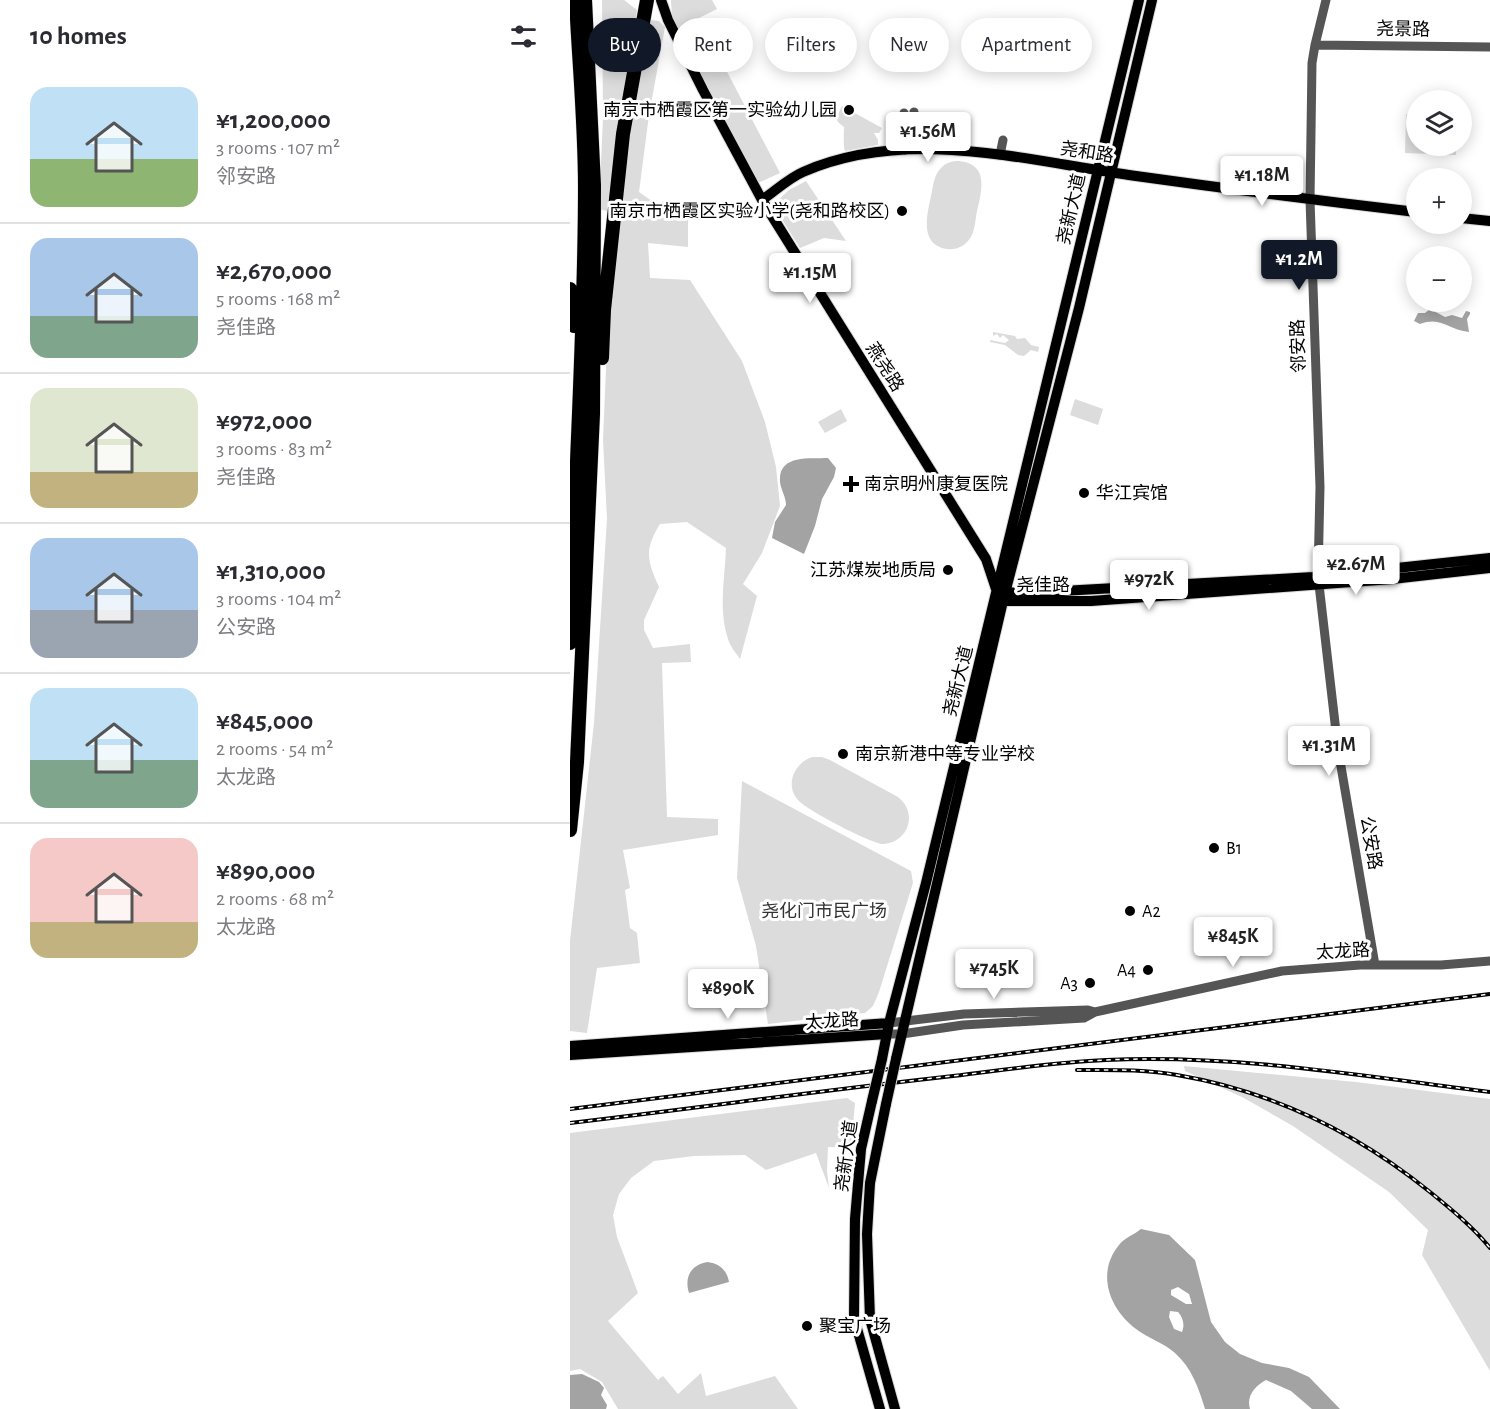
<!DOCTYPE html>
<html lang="en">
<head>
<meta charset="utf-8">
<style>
	body { margin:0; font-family:"Alegreya Sans","Noto Sans SC",sans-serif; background:#f7f7f7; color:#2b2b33; height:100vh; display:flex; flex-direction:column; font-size:22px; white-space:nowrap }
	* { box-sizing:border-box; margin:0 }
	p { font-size:20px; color:#7c7c81 }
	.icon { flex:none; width:33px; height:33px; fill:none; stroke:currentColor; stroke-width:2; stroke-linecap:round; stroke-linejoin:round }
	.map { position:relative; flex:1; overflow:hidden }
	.panel { display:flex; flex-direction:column; background:#fff; width:570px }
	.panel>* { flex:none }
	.guide { position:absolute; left:18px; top:18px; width:570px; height:54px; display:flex; gap:12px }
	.tools { position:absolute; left:836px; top:90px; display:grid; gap:12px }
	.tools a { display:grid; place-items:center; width:66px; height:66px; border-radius:50%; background:#fff; box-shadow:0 3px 15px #0003; font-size:30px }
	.price { position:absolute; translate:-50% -51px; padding:0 14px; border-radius:6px; background:#fff; color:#222; font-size:20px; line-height:39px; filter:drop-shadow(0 2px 3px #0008) }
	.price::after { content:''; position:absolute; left:50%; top:36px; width:18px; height:14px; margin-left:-9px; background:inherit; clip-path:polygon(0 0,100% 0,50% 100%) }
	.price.on { background:#111827; color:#fff }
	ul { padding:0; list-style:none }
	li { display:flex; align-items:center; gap:18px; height:150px; padding:0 30px }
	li+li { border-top:2px solid #e1e1e2 }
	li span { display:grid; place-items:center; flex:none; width:168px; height:120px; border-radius:18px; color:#555 }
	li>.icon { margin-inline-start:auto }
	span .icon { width:72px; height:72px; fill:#fffc; stroke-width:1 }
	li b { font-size:26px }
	h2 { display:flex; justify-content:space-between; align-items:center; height:72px; padding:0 30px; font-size:26px }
	.pill { padding:0 21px; border-radius:27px; background:#fff; box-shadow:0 3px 15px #0003; font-size:21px; line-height:54px }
	.pill.on { background:#111827; color:#fff }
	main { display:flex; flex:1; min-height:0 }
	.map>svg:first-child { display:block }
	.green { fill:#dcdcdc }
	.water { fill:#a3a3a3; fill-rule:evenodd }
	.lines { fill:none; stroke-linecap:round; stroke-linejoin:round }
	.major-casing { stroke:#dbdbdb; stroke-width:12 }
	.highway-casing { stroke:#dbdbdb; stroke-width:15 }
	.minor { stroke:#555; stroke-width:9 }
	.major { stroke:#000; stroke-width:10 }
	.highway { stroke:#000; stroke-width:14 }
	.rail-casing { stroke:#000; stroke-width:4 }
	.rail { stroke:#fff; stroke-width:1.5; stroke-dasharray:4.5; stroke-linecap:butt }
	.major-bridge-casing { stroke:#dbdbdb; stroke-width:12; stroke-linecap:butt }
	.major-bridge { stroke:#000; stroke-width:10 }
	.poi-dot { fill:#000; stroke:#fff; stroke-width:2 }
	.labels { text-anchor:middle; stroke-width:6; stroke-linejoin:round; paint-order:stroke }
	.street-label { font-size:18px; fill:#000; stroke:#fff }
	.poi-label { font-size:18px; fill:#000; stroke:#fff; text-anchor:start }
	.park-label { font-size:18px; fill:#333; stroke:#fff }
</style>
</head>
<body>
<main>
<section class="panel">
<h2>10 homes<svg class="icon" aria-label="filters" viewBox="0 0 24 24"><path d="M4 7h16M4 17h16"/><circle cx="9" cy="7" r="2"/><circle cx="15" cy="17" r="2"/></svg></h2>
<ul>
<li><span style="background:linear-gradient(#bfe0f5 60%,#8fb573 0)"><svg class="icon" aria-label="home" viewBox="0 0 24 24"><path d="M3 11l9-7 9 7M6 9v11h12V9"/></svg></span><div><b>¥1,200,000</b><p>3 rooms · 107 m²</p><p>邻安路</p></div></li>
<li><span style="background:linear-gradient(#a9c7e8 65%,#7fa58c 0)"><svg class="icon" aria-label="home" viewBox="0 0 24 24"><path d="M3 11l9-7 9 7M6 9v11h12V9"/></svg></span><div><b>¥2,670,000</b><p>5 rooms · 168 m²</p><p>尧佳路</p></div></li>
<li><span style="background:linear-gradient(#dfe7d0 70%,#c2b280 0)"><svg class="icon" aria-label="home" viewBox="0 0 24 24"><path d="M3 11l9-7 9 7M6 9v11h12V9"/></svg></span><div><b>¥972,000</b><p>3 rooms · 83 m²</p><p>尧佳路</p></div></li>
<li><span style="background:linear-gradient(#a9c7e8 60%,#9aa5b1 0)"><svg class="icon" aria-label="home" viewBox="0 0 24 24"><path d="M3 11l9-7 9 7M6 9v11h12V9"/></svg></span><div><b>¥1,310,000</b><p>3 rooms · 104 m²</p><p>公安路</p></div></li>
<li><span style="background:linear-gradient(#bfe0f5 60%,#7fa58c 0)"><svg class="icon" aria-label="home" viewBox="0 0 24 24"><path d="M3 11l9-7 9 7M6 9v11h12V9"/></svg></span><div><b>¥845,000</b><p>2 rooms · 54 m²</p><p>太龙路</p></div></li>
<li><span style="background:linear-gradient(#f6c9c9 70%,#c2b280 0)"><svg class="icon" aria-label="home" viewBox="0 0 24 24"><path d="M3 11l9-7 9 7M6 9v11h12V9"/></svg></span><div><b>¥890,000</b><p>2 rooms · 68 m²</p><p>太龙路</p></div></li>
</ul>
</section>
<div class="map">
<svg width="920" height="1409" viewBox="0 0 920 1409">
	<rect width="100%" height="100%" fill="#fff"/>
	<path class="green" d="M32 0H54L67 10 37 211 29 209 33 118Z
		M101 0H142L147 9 129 18 210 173 188 183 117 49 102 16Z
		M80 20 89 21 95 27 79 115 69 192 99 213 118 220V247L78 243 80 278 120 280 172 361 195 422 206 467 210 506 192 553 173 584 187 596 170 659C166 653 160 646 158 639 148 609 155 578 156 548L117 522 90 524C74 550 77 560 89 587L74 620V630L83 648 120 644 121 662 92 663 97 817 148 819V835L53 850 60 888 55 890 60 928 67 933 70 963 27 968 17 1033 0 1031V941L24 723 37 519 33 440 39 297 52 176Z
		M272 106 312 128 309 133H304L308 140V145L275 151C273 147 274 131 274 127L268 122 266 118Z
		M836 114 846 115V146H886V155L835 153Z
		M389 161C419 164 412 190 407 211 405 221 405 234 398 241 393 247 385 250 377 249 349 245 357 215 361 196 363 186 364 174 372 167 377 162 383 161 389 161Z
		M236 181 276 241 254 238 230 248 203 205 219 190Z
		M423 332 445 336 447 339 455 338 461 345 469 347 468 352 461 350 454 356 448 355 435 345 420 342V340L435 343 439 340 433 335 430 338 427 334 423 336Z
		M505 399 533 409 528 425 500 415Z
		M271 409 277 421 255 433 248 422Z
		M242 757H252L260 760 328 797C337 804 341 814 338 825 335 836 325 843 314 844 303 845 237 810 229 801 214 786 224 763 242 757Z
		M172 781 341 871 343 883 309 992 303 1006 295 1013 198 1024 186 946 167 878Z
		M614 1066 786 1082 920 1099V1371L852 1255 858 1230 819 1192 723 1126 672 1097 615 1071Z
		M277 1098 285 1103 281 1148 258 1147 257 1171 259 1188 246 1153 196 1170 175 1155 124 1156 84 1161 61 1178 49 1194 43 1215 47 1237 68 1293 38 1321 88 1380 93 1376 108 1394 131 1373 136 1396 205 1376 228 1409H48L32 1382 10 1369 0 1371V1133Z"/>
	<path class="water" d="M860 309 875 317 882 315 892 318 896 311 900 312V314L897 319 899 332C878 330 872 316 850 324L844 321 848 313H855Z
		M258 458 266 468 264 477 252 499 245 526 234 554 202 538 205 522 216 505C216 497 211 490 210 482 208 454 239 459 258 458Z
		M571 1229 599 1235 625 1260 641 1322 655 1342 670 1354 692 1363 719 1368 739 1377 770 1409H742L721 1391 696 1380C685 1386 676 1396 680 1409H635C629 1389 622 1368 605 1353 594 1343 578 1338 566 1329 539 1309 526 1273 549 1245 554 1238 565 1234 571 1229ZM608 1287 619 1294 622 1304H616L601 1295V1290ZM600 1311 608 1312C613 1317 615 1325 612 1332L604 1329 599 1317Z
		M137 1262C149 1263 157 1270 159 1282L119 1293C114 1277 121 1265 137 1262Z
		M12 1374 29 1382 34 1388 31 1395 37 1405 36 1409H0V1375Z"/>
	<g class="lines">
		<defs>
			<path id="major" d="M91 0 98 20 133 90 192 200 416 559 427 592 433 601H521L822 579 920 568
				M192 200C205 191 219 178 233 172 339 126 457 161 566 176 659 189 752 201 846 212
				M891 218 920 221
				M430 592 456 593 743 577 920 558
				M0 1046 319 1023
				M0 1055 317 1034
				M312 1059 319 1023 356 883 569 0
				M326 1059 433 601 509 308 582 0
				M302 1101 291 1149 285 1219 284 1318 310 1409
				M316 1104 300 1183 297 1234 300 1319 325 1409"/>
			<path id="highway" d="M0 289 4 326
				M32 358 34 310 53 134 77 0
				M0 643C4 491 15 339 15 187 15 125 9 62 6 0
				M0 830 7 762 23 414 24 185 15 0"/>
		</defs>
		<use href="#major" class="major-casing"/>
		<use href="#highway" class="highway-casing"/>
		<path class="minor" d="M756 0 745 45 742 63 740 200 750 487 748 576 768 749 805 965
			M745 45 920 47
			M344 112 345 125
			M334 113V126
			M345 130 347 149
			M334 131 335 150
			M430 155 433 140
			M319 1023 394 1014 518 1010 525 1012
			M317 1034H332L393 1025 514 1018 525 1012 712 971 790 965H871L920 961"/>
		<use href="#major" class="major"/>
		<use href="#highway" class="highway"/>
		<defs>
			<path id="rail" d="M507 1070C540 1070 575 1069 607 1075 701 1091 786 1132 860 1192 881 1209 903 1227 920 1248
				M0 1109 920 994
				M0 1123C128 1108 255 1090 383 1076 434 1070 485 1062 536 1060 664 1054 793 1076 920 1092"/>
		</defs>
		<use href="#rail" class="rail-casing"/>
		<use href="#rail" class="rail"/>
		<defs>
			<path id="major-bridge" d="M302 1101 312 1059
				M316 1104 326 1059"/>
		</defs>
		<use href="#major-bridge" class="major-bridge-casing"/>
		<use href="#major-bridge" class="major-bridge"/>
	</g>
	<g class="poi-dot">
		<circle cx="279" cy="110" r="6"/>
		<circle cx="332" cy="211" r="6"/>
		<path d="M278 475h6v6h6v6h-6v6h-6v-6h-6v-6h6z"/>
		<circle cx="514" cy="493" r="6"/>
		<circle cx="378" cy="570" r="6"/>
		<circle cx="273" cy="754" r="6"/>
		<circle cx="644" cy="848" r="6"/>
		<circle cx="560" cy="911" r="6"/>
		<circle cx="578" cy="970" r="6"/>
		<circle cx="520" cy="983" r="6"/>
		<circle cx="237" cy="1326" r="6"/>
	</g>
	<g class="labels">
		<g class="street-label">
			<text transform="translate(833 29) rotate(1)" y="6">尧景路</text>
			<text transform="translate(517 152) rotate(9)" y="6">尧和路</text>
			<text transform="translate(501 209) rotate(-77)" y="6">尧新大道</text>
			<text transform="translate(728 346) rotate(-92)" y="6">邻安路</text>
			<text transform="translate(315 367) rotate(58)" y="6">燕尧路</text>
			<text x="473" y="591">尧佳路</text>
			<text transform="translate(388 681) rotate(-76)" y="6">尧新大道</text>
			<text transform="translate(801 843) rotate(80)" y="6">公安路</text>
			<text transform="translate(773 951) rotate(-3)" y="6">太龙路</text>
			<text transform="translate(262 1021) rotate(-4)" y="6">太龙路</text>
			<text transform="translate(276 1156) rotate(-82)" y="6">尧新大道</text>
		</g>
		<g class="poi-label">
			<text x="267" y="116" text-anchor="end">南京市栖霞区第一实验幼儿园</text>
			<text x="320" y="217" text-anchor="end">南京市栖霞区实验小学(尧和路校区)</text>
			<text x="294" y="490">南京明州康复医院</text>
			<text x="526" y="499">华江宾馆</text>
			<text x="366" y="576" text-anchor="end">江苏煤炭地质局</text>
			<text x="285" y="760">南京新港中等专业学校</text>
			<text x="656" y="854">B1</text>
			<text x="572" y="917">A2</text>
			<text x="566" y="976" text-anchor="end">A4</text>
			<text x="508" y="989" text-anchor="end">A3</text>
			<text x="249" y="1332">聚宝广场</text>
		</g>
		<g class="park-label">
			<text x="254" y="917">尧化门市民广场</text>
		</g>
	</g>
</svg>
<div class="tools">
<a><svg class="icon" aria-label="layers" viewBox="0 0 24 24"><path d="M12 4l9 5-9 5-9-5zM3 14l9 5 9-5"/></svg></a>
<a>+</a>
<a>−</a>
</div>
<b class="price" style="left:358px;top:163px">¥1.56M</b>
<b class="price" style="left:692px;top:207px">¥1.18M</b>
<b class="price on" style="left:729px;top:291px">¥1.2M</b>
<b class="price" style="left:240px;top:304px">¥1.15M</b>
<b class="price" style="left:786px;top:596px">¥2.67M</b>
<b class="price" style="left:579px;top:611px">¥972K</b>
<b class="price" style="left:759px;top:777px">¥1.31M</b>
<b class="price" style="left:663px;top:968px">¥845K</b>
<b class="price" style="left:424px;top:1000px">¥745K</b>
<b class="price" style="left:158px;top:1020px">¥890K</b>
<div class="guide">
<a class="pill on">Buy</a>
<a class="pill">Rent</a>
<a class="pill">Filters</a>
<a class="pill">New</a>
<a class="pill">Apartment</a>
</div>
</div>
</main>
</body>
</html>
